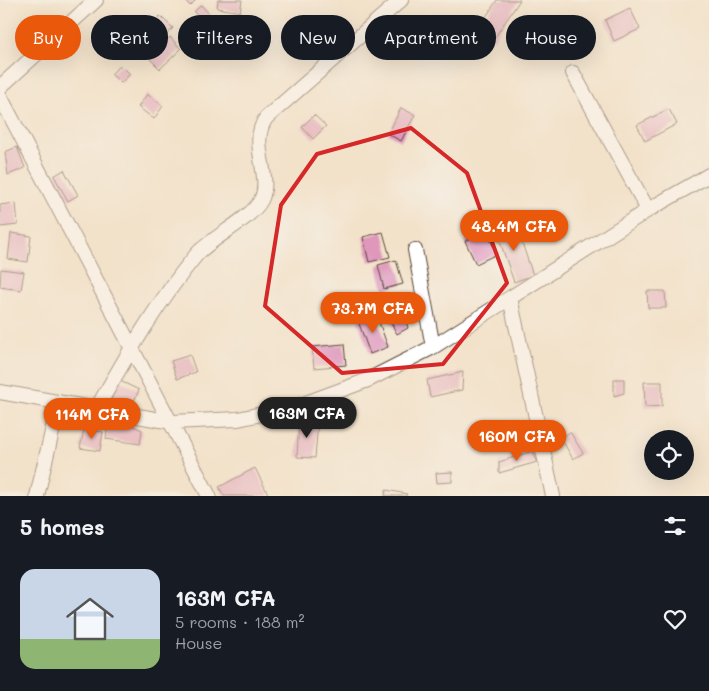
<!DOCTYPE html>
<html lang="en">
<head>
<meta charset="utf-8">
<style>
	body { margin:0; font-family:Mali,sans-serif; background:#242831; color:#f1f3f6; height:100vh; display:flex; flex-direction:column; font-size:19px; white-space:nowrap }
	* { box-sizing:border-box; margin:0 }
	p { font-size:16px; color:#9ea1a6 }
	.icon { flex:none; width:28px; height:28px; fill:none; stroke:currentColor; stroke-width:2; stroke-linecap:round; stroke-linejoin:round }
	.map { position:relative; height:496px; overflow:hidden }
	.drawer { display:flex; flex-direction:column; background:#171b24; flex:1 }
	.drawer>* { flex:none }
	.top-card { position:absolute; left:15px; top:15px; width:680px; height:45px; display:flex; gap:10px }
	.buttons { position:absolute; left:644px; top:430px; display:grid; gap:10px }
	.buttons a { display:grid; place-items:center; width:50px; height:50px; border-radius:50%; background:#171b24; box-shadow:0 5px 20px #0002; font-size:25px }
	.price { position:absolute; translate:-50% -42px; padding:0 11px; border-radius:18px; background:#ea580c; color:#fff; font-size:16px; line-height:32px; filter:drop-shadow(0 1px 2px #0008) }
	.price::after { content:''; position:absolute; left:50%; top:30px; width:15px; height:11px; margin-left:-8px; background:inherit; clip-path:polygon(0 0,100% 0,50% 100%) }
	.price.selected { background:#222; color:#fff }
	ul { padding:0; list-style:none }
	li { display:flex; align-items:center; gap:15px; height:125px; padding:0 20px }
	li+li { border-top:1px solid #363941 }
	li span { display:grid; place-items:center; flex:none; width:140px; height:100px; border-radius:15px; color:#555 }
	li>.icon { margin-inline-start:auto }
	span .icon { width:60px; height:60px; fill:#fffc; stroke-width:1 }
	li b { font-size:21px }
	h2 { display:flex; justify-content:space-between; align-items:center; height:60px; padding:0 20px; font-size:21px }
	.pill { padding:0 18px; border-radius:22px; background:#171b24; box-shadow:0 5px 20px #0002; font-size:18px; line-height:45px }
	.pill.selected { background:#ea580c; color:#fff }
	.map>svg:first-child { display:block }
	.building { fill:#df97bb }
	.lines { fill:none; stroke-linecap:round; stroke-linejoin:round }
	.minor-casing { stroke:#574638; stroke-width:16 }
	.minor { stroke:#fff; stroke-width:14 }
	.marked { fill:none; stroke:#d62828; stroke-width:4; stroke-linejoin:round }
</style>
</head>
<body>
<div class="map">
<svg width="709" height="496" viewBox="0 0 709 496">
	<rect width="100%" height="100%" fill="#f6f6f2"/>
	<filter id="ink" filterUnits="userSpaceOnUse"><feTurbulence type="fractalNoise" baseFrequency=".02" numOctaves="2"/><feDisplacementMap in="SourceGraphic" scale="10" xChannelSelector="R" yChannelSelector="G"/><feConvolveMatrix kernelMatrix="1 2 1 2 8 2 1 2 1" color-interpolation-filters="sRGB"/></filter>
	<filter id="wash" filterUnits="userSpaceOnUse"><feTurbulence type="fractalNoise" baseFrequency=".0096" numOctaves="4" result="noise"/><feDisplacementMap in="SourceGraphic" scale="20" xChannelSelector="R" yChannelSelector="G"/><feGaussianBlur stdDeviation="1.12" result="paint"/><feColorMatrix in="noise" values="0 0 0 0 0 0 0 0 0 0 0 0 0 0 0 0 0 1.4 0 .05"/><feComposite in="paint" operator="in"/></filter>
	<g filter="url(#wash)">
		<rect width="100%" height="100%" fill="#f3e2ca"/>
		<g id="blocks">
			<path class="building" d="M185 0H196L190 6Z
				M218 0H242L240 12 217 8Z
				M497 0H520L493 40 478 29Z
				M201 5 214 19 207 26 194 12Z
				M630 8 640 29 614 41 605 20Z
				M160 16 173 28 150 53 137 42Z
				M170 37 181 49 160 69 149 58Z
				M121 65 130 74 121 83 111 74Z
				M147 94 163 106 154 119 138 107Z
				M401 108 415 115 401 141 388 134Z
				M669 109 677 124 645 141 637 125Z
				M314 115 326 126 313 139 302 127Z
				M17 147 25 168 8 175 5 152Z
				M64 170 78 195 68 201 54 176Z
				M16 203 18 225 0 227V205Z
				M515 223 533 275 514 282 496 230Z
				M486 231 497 254 476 264 465 241Z
				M383 232 390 257 369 262 363 237Z
				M11 233 31 236 28 262 8 259Z
				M396 260 403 284 384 289 378 265Z
				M1 269 24 272 21 290 0 287Z
				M647 291H665L666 308H648Z
				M401 302 408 328 397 334 385 311Z
				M376 314 388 347 370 354 358 321Z
				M344 344 346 365 314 368 312 347Z
				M190 355 196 372 177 379 171 361Z
				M463 372 462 390 430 397 427 380Z
				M614 379H624V393L614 396Z
				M120 381 139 390 130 410 108 406Z
				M644 382H662V406L645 407Z
				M109 415 142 430 140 444 106 439Z
				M299 421 318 422 315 458 297 457Z
				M84 429 103 432 100 451 80 448Z
				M570 432 583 453 573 459 561 438Z
				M533 451 537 462 499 473V462Z
				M255 468 269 496H224L219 487Z
				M452 472V482L437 483 436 473Z
				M386 490 407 494 406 496H385Z"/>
		</g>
	</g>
	<g filter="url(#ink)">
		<use href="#blocks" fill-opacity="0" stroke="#574638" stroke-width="1"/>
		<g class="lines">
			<defs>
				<path id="minor" d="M573 73 648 210
					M0 87 96 0
					M0 96 209 496
					M415 250 433 347
					M510 298 553 496
					M0 392 172 422 238 419 295 407 368 380 433 347 648 210 709 175
					M97 408C127 355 158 301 197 254 213 237 252 218 261 200 273 176 248 144 266 118L401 0
					M37 496 59 402"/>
			</defs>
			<use href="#minor" class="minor-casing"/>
			<use href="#minor" class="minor"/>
		</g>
	</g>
	<path d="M0 0H709V496H0ZM411 128 467 173 507 283 443 364 342 373 265 306 281 205 317 154Z" fill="#f3e2ca" fill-opacity=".55" fill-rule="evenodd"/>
	<path class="marked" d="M411 128 467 173 507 283 443 364 342 373 265 306 281 205 317 154Z"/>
</svg>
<div class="buttons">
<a><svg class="icon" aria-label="locate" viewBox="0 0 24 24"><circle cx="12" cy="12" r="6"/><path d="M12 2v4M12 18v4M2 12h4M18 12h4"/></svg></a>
</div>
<b class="price" style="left:514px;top:252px">48.4M CFA</b>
<b class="price" style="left:373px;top:334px">73.7M CFA</b>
<b class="price selected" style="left:307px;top:439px">163M CFA</b>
<b class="price" style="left:92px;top:440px">114M CFA</b>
<b class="price" style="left:517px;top:462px">160M CFA</b>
<div class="top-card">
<a class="pill selected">Buy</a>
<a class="pill">Rent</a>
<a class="pill">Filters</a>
<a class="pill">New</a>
<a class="pill">Apartment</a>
<a class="pill">House</a>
</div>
</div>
<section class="drawer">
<h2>5 homes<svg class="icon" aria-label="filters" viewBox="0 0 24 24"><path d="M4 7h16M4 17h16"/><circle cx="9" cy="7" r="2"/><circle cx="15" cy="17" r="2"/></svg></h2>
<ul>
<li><span style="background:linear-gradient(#c9d6e8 70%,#8fb573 0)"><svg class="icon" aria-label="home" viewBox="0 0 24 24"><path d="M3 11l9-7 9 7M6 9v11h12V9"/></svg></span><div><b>163M CFA</b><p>5 rooms · 188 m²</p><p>House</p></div><svg class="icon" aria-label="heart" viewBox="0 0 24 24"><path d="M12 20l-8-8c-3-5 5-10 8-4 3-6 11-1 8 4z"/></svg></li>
</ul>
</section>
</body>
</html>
